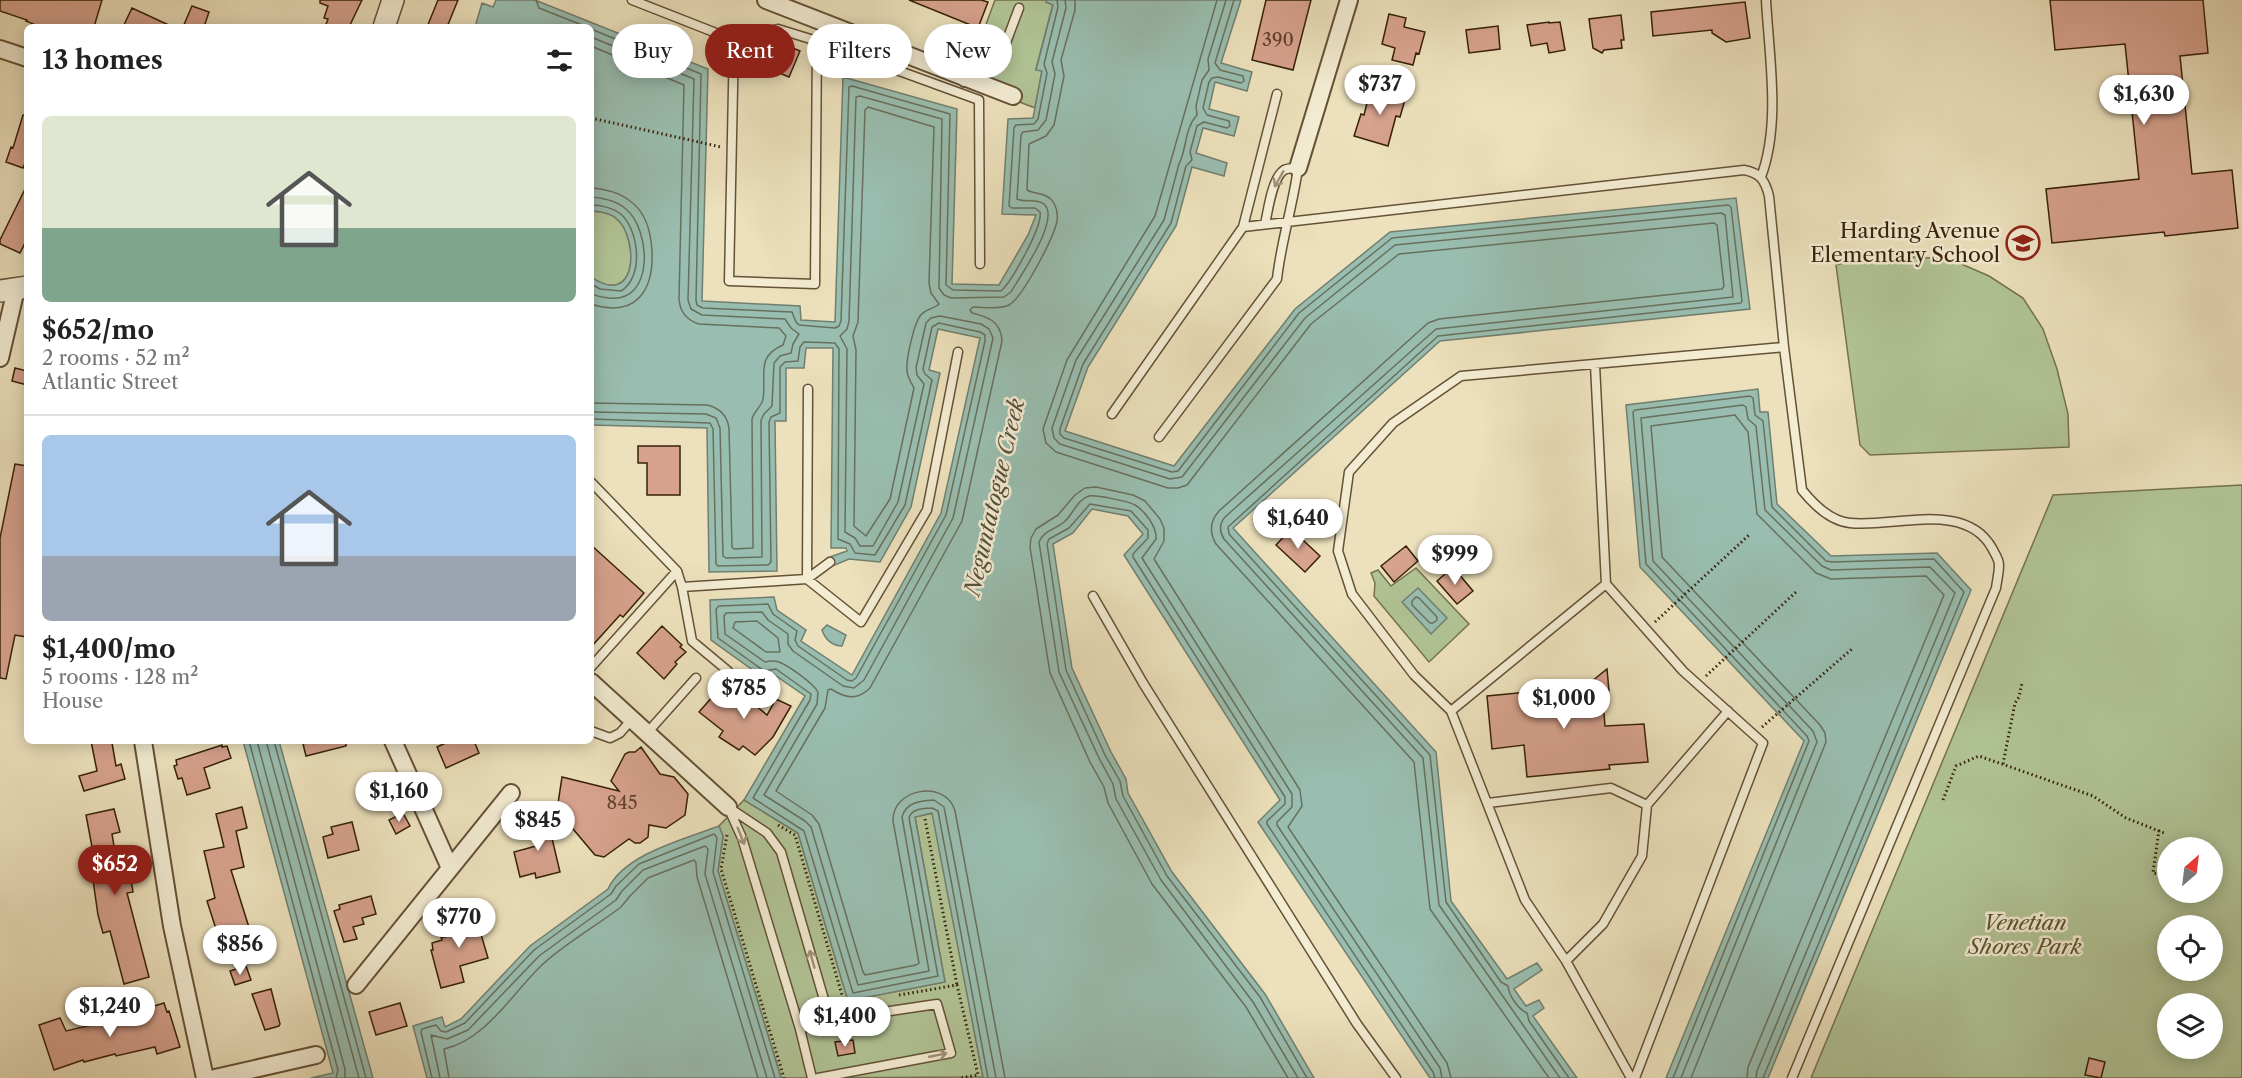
<!DOCTYPE html>
<html lang="en">
<head>
<meta charset="utf-8">
<style>
	body { margin:0; font-family:"Libre Caslon Text",serif; background:#f6f6f6; color:#222; height:100vh; display:flex; flex-direction:column; font-size:22px; white-space:nowrap }
	* { box-sizing:border-box; margin:0 }
	p { font-size:20px; color:#767676 }
	.icon { flex:none; width:33px; height:33px; fill:none; stroke:currentColor; stroke-width:2; stroke-linecap:round; stroke-linejoin:round }
	.map { position:relative; flex:1; overflow:hidden }
	.side { position:absolute; left:24px; top:24px; width:570px; height:720px; display:flex; flex-direction:column; background:#fff; border-radius:9px; box-shadow:0 3px 15px #0003 }
	.side>* { flex:none }
	.hud { position:absolute; left:612px; top:24px; width:570px; height:54px; display:flex; gap:12px }
	.needle { width:39px; rotate:28deg }
	.fabs { position:absolute; left:2157px; top:837px; display:grid; gap:12px }
	.fabs a { display:grid; place-items:center; width:66px; height:66px; border-radius:50%; background:#fff; box-shadow:0 3px 15px #0003; font-size:30px }
	.price { position:absolute; translate:-50% -51px; padding:0 14px; border-radius:21px; background:#fff; color:#222; font-size:20px; line-height:39px; filter:drop-shadow(0 2px 3px #0008) }
	.price::after { content:''; position:absolute; left:50%; top:36px; width:18px; height:14px; margin-left:-9px; background:inherit; clip-path:polygon(0 0,100% 0,50% 100%) }
	.price.active { background:#8f2418; color:#fff }
	ul { padding:0; list-style:none }
	li { display:grid; align-content:center; gap:12px; height:318px; padding:0 18px }
	li+li { border-top:2px solid #e0e0e0 }
	li span { display:grid; place-items:center; height:186px; border-radius:9px; color:#555 }
	li>.icon { margin-inline-start:auto }
	span .icon { width:108px; height:108px; fill:#fffc; stroke-width:1 }
	li b { font-size:26px }
	h2 { display:flex; justify-content:space-between; align-items:center; height:72px; padding:0 18px; font-size:26px }
	.chip { padding:0 21px; border-radius:27px; background:#fff; box-shadow:0 3px 15px #0003; font-size:21px; line-height:54px }
	.chip.active { background:#8f2418; color:#fff }
	.map>svg:first-child { display:block }
	.green { fill:#b1c496; stroke:#747250; stroke-width:1.5; fill-rule:evenodd }
	.water { fill:#99beb1; stroke:#717f6e; stroke-width:1.5 }
	.lines { fill:none; stroke-linecap:round; stroke-linejoin:round }
	.shore { stroke:#68705d; stroke-width:1.5 }
	.building { fill:#d7a28e; stroke:#362109; stroke-width:1.5 }
	.service-casing { stroke:#645136; stroke-width:11 }
	.minor-casing { stroke:#645136; stroke-width:20 }
	.tertiary-casing { stroke:#645136; stroke-width:24 }
	.path { stroke:#362109; stroke-width:3; stroke-dasharray:1.5 3; stroke-linecap:butt }
	.service { stroke:#f3ecd3; stroke-width:8 }
	.minor { stroke:#f3ecd3; stroke-width:16 }
	.tertiary { stroke:#f3ecd3; stroke-width:21 }
	.oneway { stroke:#9e9178 }
	.labels { text-anchor:middle; stroke-width:5; stroke-linejoin:round; paint-order:stroke }
	.number-label { font-size:18px; fill:#5e412a }
	.poi-label { font-size:21px; fill:#362109; stroke:#f3ecd3; text-anchor:end }
	.park-label { font-size:21px; font-style:italic; fill:#5b5233; stroke:#f3ecd3 }
	.water-label { font-size:22px; font-style:italic; fill:#54503b; stroke:#f3ecd3 }
</style>
</head>
<body>
<div class="map">
<svg width="2242" height="1078" viewBox="0 0 2242 1078">
	<rect width="100%" height="100%" fill="#ece1bc"/>
	<filter id="stains"><feTurbulence type="fractalNoise" baseFrequency=".00333" numOctaves="4"/><feColorMatrix values="0 0 0 0 .2 0 0 0 0 .09 0 0 0 0 .02 0 0 0 .5 -.17"/></filter>
	<radialGradient id="worn" r=".72"><stop offset=".6" stop-color="#630" stop-opacity="0"/><stop offset="1" stop-color="#630" stop-opacity=".3"/></radialGradient>
	<path class="green" d="M995 0H1047V2L1053 4 1036 69 1042 71 1035 108 965 81Z
		M591 211C599 211 611 213 617 219 639 239 638 309 591 277Z
		M1875 255 1950 259 1989 276 2023 298 2043 329 2057 369 2068 414 2069 447 1870 455 1860 445 1836 265Z
		M2242 485V1078H1811L2053 495ZM2168 848H2212V892H2168ZM2168 926H2212V970H2168ZM2168 1004H2212V1048H2168Z
		M1416 568 1469 624 1429 662 1374 596 1375 583 1371 573 1378 570 1391 586Z
		M744 800 798 833 848 1001 945 982 915 817 933 813 983 1077 781 1078 718 871 723 836 719 826Z"/>
	<path class="water" d="M496 0H535L708 69 702 301 800 306 801 320 835 322 843 77 957 109 952 284 999 285 1028 235 1036 215 1002 214 1008 119 1033 118 1042 71 1036 70 1053 5 1046 2 1047 0H1241L1221 63 1252 72 1247 91 1215 82 1209 109 1239 117 1234 136 1203 128 1196 153 1227 163 1224 176 1192 167 1176 226 1088 367 1065 431 1174 466 1295 309 1390 232 1736 198 1750 309 1440 341 1233 528 1436 752 1451 901 1507 979 1537 963 1542 970 1514 989 1526 1006 1539 1000 1544 1008 1533 1016 1577 1078H1430L1258 822 1280 800 1124 555 1143 534 1128 516 1092 509 1073 533 1053 544 1072 668 1111 752 1126 779 1128 793 1172 872 1265 994 1314 1078H978L983 1077 932 813 915 817 945 982 848 1001 798 833 744 800 805 696 773 674 768 681 711 640 710 600 774 597 777 610 806 630 801 641 852 675 941 513 980 338 938 329 929 370 940 373 911 507 880 562 849 559 830 567 827 558 847 551 846 548H831L833 348H806L804 368H786V421H775L777 571 709 572 707 428 591 425V277C638 309 639 239 617 219 611 213 599 211 591 211V27H475L482 3 493 7Z
		M1758 389 1760 412H1768L1777 504 1831 556 1937 553 1971 590 1768 1078H1666L1804 741 1640 567 1626 405Z
		M1418 588 1447 618 1431 634 1402 602Z
		M827 625 846 635 842 646C832 646 825 639 822 630Z
		M243 741H279L373 1078H311L333 1073Z
		M719 826 723 836 718 871 781 1078H427L413 1026 442 1017 445 1027 461 1019 530 946 608 889C624 854 685 839 719 826Z"/>
	<g class="lines">
		<path class="shore" d="M536 0 539 8 587 27
			M1217 0 1155 216 1067 360 1043 429 1046 443 1056 452 1168 488H1178L1187 485 1311 324 1399 254 1714 223 1717 225 1724 286 1722 289 1439 319 1428 323 1219 511C1210 521 1209 532 1216 544L1414 762 1430 909 1549 1078
			M1226 0 1208 59 1209 70 1202 80 1196 106 1197 115C1184 129 1187 149 1179 164L1164 220 1076 360 1052 428 1054 438 1060 444 1170 479 1182 477 1305 318 1395 245 1721 213 1725 215 1733 297 1436 329 1225 517C1219 524 1219 531 1224 539L1423 758 1439 905 1560 1078
			M1234 0 1215 63 1220 70 1243 76 1244 81 1241 83 1218 77 1212 78 1209 82 1203 108 1207 115 1229 121 1230 126 1227 128 1204 122 1197 126 1190 152 1192 160 1186 166 1171 223 1083 364 1060 429V434L1064 438 1172 472 1178 471 1299 313 1392 238 1728 205 1731 207 1742 301 1741 303 1438 336 1228 527 1229 534 1430 755 1446 902 1501 982 1508 986C1509 996 1518 1009 1527 1013L1529 1021 1569 1078
			M591 29 701 74 696 300 697 305 703 308 792 312 796 322 799 325 835 328 839 326 841 321 849 87 852 86 950 114 946 285 953 290 1001 291C1012 281 1043 226 1040 212L1035 208H1012L1009 206 1014 128 1016 125 1034 124 1038 119 1047 73 1044 64 1058 7 1057 0
			M591 37 694 79 688 300 691 309 702 315 785 319 791 328 799 334 793 344 791 353 780 356 774 363 772 406 764 414 761 420 762 557 726 558 723 556 720 428 716 418 706 414 591 412
			M591 46 684 85 679 299C680 312 686 320 699 324L779 328 786 336 783 345C755 357 767 375 763 399 762 406 754 411 752 419L753 548 734 549 732 547 729 428C727 415 720 408 707 405L591 403
			M868 107 934 127 929 283 931 293 939 304C934 309 925 309 920 316 914 324 906 359 907 370 907 377 911 382 914 388L890 499 866 536 854 526 856 350 853 336 858 322 865 110Z
			M591 188C605 189 619 192 630 201 646 212 651 233 652 251 654 292 635 318 591 304
			M591 197C603 198 617 201 626 209 651 230 655 303 609 298 602 297 597 297 591 293
			M591 205C601 205 614 208 622 215 639 232 644 277 621 291L600 289 591 284
			M591 419 710 423 713 429 716 564 718 566 768 565 771 562 769 422 771 417 780 413V367L785 362 798 361 800 347 804 342 835 343 839 349 838 539 850 544 855 553 875 555 905 505 932 380 925 374 923 369 932 327 939 323 980 332 985 335V341L946 515 856 678 852 681 847 680 798 646 795 640 797 631 773 614 768 604 719 606 716 609 718 638 764 671 776 669 811 694 810 700 753 798 804 831 853 993 938 976 909 818C912 808 923 809 932 808L938 811 988 1078
			M1416 597 1419 598 1437 617V620L1433 623H1430L1412 605V601Z
			M757 621 778 638 780 652H766L733 628 735 622Z
			M249 741 338 1070 336 1078
			M257 741 345 1069V1078
			M266 741 359 1078
			M274 741 366 1078
			M432 1078 421 1032 422 1029 436 1025 441 1031 446 1032 465 1023 534 950 611 894 616 886 639 864 714 834 717 838 713 872 775 1078
			M440 1078 431 1035 447 1039 468 1030 539 956 616 900 622 891 643 870 705 846 708 849 705 874 767 1078
			M449 1078 444 1049C486 1040 513 992 543 964 566 943 596 926 621 907L630 896 648 878 694 860 696 863 697 877 758 1078
			M996 1078 944 807 934 800C920 801 906 802 902 817L929 971 858 985 811 827 805 821 764 795 817 704 818 692C813 683 789 666 779 662 774 660 769 661 765 662L725 634 724 616 726 613 762 612 768 620 788 634V644L793 651 843 686 854 688 864 680 953 518 993 338 989 329 981 324 940 316 931 318 926 323 916 368 917 375 924 384 898 502 873 546H860L855 538 845 532 847 349 840 336 847 329 849 321 856 97 860 96 942 119 939 288 944 295 951 298 1004 297 1011 292C1020 276 1061 219 1044 204 1036 198 1025 203 1017 199L1021 135 1023 132 1038 130 1046 120 1055 74 1052 62 1066 8 1065 0
			M1005 1078 955 811C946 779 892 788 893 821L919 963 916 965 865 975 863 972 819 824 812 815 776 791 825 708 828 690 831 689C845 698 857 701 870 688L962 521 1002 341C1001 321 988 317 972 313L970 310 973 307C984 307 999 310 1009 305 1023 297 1054 237 1057 221 1058 215 1057 209 1054 203 1047 192 1036 195 1027 190L1029 144 1046 136 1054 125 1064 76 1061 60 1075 10V0
			M1288 1078 1246 1007 1152 884 1108 803 1104 787 1090 762 1050 673 1030 547 1031 538 1036 529 1058 515 1075 495 1085 488 1096 487 1133 495 1145 501 1160 519 1164 528V541L1154 559 1300 790 1302 806 1288 827 1447 1063 1451 1078
			M1298 1078 1253 1002 1161 880 1116 799 1113 784 1099 758 1059 672 1039 542C1044 530 1055 530 1064 522 1073 515 1077 499 1089 496 1097 495 1128 501 1135 505 1145 511 1157 527 1156 539L1142 558 1292 794V807L1277 822V825L1440 1068 1442 1078
			M1307 1078 1260 997 1167 876 1123 796 1120 781 1105 755 1066 670 1047 544 1049 539 1069 528 1090 504 1131 511 1148 530V538L1133 554V557L1285 797V804L1267 821V824L1433 1072 1435 1078
			M1673 1078 1809 741 1807 736 1646 564 1633 412 1635 410 1750 396 1753 398 1755 415 1763 421 1772 507 1826 561 1832 562 1934 559 1964 592 1763 1078
			M1681 1078 1817 742 1813 731 1653 561 1641 418 1743 405 1746 407 1748 419 1756 426 1765 510 1822 566 1831 570 1930 567 1955 593 1757 1071 1756 1078
			M1691 1078 1826 742 1825 733 1820 725 1662 557 1651 426 1735 415 1748 432 1757 514 1816 573 1831 579 1926 576 1944 595 1748 1067 1747 1078"/>
	</g>
	<path class="building" d="M0 0H102L94 27H40L26 21 27 20 0 11Z
		M320 0H362L349 27H325L328 19 324 18 328 6 320 3Z
		M438 0H458L447 27H427Z
		M909 0H981L988 2 978 28Z
		M1266 0H1311L1293 70 1252 60Z
		M2050 0H2203L2208 53 2180 56 2192 174 2232 170 2238 228 2165 236 2164 232 2052 243 2046 189 2139 179 2125 44 2055 50Z
		M1745 2 1750 38 1726 42 1712 33V30L1653 36 1651 12Z
		M192 6 209 12 204 27H183Z
		M132 8 173 27H123Z
		M1389 14 1406 18 1404 27 1425 32 1419 54 1416 53 1413 65 1392 60 1395 48 1382 44Z
		M1621 15 1624 40H1621L1622 48 1604 50 1602 53 1593 48 1589 19Z
		M1549 22V23L1560 22 1565 50 1549 53 1547 43 1531 46 1527 25Z
		M1498 26 1500 49 1469 53 1466 30Z
		M778 42 800 51 789 77 777 72 778 69 769 65Z
		M1371 87 1406 96 1400 117 1396 116 1388 146 1354 136 1361 114 1364 115Z
		M23 115H27V158L23 168 6 162 11 147 13 148Z
		M27 185V239L20 253 0 244V240Z
		M15 368 27 371V385L12 381Z
		M638 446H680V495H647V463H638Z
		M15 464 27 466V637L15 635 6 679 0 678V538Z
		M1291 529 1320 556 1305 572 1276 545Z
		M591 545 644 593 623 617 620 615 591 647Z
		M1406 546 1418 561 1394 582 1381 566Z
		M1453 567 1473 591 1457 604 1437 581Z
		M662 626 682 645 680 647 686 652 675 662 677 664 664 679 637 653Z
		M1607 669 1609 691H1602L1605 726 1644 724 1648 762 1609 765 1610 769 1527 777 1524 745 1492 749 1487 696 1570 688 1571 698Z
		M726 689 735 695 739 691 767 715 776 699 791 706 773 737 755 755 743 746 739 750 719 737 723 731 699 712 714 695 718 698Z
		M91 741 112 743 116 766 121 764 125 779 84 791 79 776 97 771Z
		M313 741H346V746L306 756 303 744Z
		M450 741H474L479 753 446 768 437 747Z
		M222 745V747L227 746 231 758 204 768 210 788 187 795 182 778 178 779 174 766 177 765 176 760Z
		M641 747 660 774 674 777 688 794 685 815 666 828 649 825 648 837 640 843H635L629 839 604 857 595 855 557 810 562 777 619 791 611 781 625 754 629 752H635Z
		M242 807 247 828 236 831 244 867 231 870 252 937 266 933 270 947 232 958 225 934 222 935 220 928 216 929 207 901 215 898 204 851 224 847 216 814Z
		M114 809 120 832 112 834 117 864 122 863 124 874 130 873 133 892 127 893 149 977 124 984 110 931 103 933 98 915 89 852H93L86 815Z
		M403 813 410 826 396 834 389 820Z
		M535 815 551 834 560 872 536 878 535 873 520 877 514 852 536 846 523 826Z
		M352 822 359 850 328 858 323 837 333 834 331 827Z
		M371 896 376 914 362 918 364 924 353 927 357 939 344 942 334 911 340 909 339 905Z
		M473 907 488 958 460 966 464 982 441 988 431 950H433L432 943 442 940 441 938 455 934 451 923 460 920 458 912Z
		M246 966 251 980 235 985 230 971Z
		M271 989 280 1024 279 1026 265 1030 252 994Z
		M164 1003 167 1012 169 1011 180 1047 157 1054 155 1047 116 1056 115 1054 84 1062 83 1060 54 1070 39 1025 60 1018 66 1031 152 1011 151 1007Z
		M400 1003 407 1026 376 1035 369 1012Z
		M853 1040 855 1053 838 1056 835 1042Z
		M2089 1058 2105 1062 2101 1078 2085 1075Z"/>
	<g class="lines">
		<defs>
			<path id="service" d="M632 0 734 40 778 29 817 41 815 284 729 281 734 40
				M817 41 979 100 980 264
				M972 61 1001 56 1019 8
				M1761 177C1781 124 1769 56 1766 0
				M1243 227 1277 94
				M1784 347 1802 490C1814 505 1830 521 1850 523 1894 528 1965 500 1992 548 1995 554 1999 559 1999 565 1999 572 1997 581 1996 588L1792 1078
				M1595 365 1606 584 1683 671 1763 743 1635 1078
				M1112 414 1243 227 1744 170C1760 173 1765 180 1769 196L1784 347 1461 376 1393 423 1349 472 1338 551 1352 594 1414 675 1451 711 1525 900 1566 961 1603 924 1642 856 1647 805 1611 788 1488 803
				M1159 437 1277 279C1281 242 1293 205 1298 168 1294 168 1288 168 1284 170 1272 178 1268 211 1265 224
				M591 482 677 571 682 587 692 641 728 671
				M830 562 807 579 861 622 927 510 958 352
				M682 587 807 579 808 389
				M1093 596 1143 683 1357 1024 1396 1078
				M591 667 677 571
				M1451 711 1606 584
				M591 731 610 738 620 733 632 719
				M647 733 696 678
				M1647 805 1728 711
				M1566 961 1631 1078
				M800 1029 830 1020
				M812 1078 800 1029 742 838 728 807 767 833 781 852 830 1020 937 1004 951 1053 818 1078"/>
			<path id="minor" d="M766 0 1013 96
				M0 49 27 58
				M965 78 974 53
				M1298 168 1349 0
				M0 358 16 289
				M591 682 728 807
				M143 741 172 926 205 1078
				M393 741 450 868
				M356 985 511 793
				M215 1078 316 1055"/>
			<path id="tertiary" d="M384 27 393 0
				M0 291 27 287"/>
		</defs>
		<use href="#service" class="service-casing"/>
		<use href="#minor" class="minor-casing"/>
		<use href="#tertiary" class="tertiary-casing"/>
		<path class="path" d="M591 118 721 147
			M1655 622 1749 535
			M1706 676 1797 591
			M1762 727 1853 648
			M2003 764 2015 703 2019 697 2022 683
			M1943 800 1956 766 1979 756 2093 796 2126 818 2164 833
			M925 819 957 985
			M778 825 795 835 845 1005
			M2159 830 2153 873 2168 875
			M727 835 721 869 784 1078
			M899 995 957 985 978 1075 960 1078"/>
		<use href="#service" class="service"/>
		<use href="#minor" class="minor"/>
		<use href="#tertiary" class="tertiary"/>
	</g>
	<defs><path id="oneway-shaft" d="M-6 0H5M1.5-3L5.5 0L1.5 3" fill="none" stroke-width="1.6" stroke-linecap="round" stroke-linejoin="round" transform="scale(1.5)"/></defs>
	<g class="oneway">
		<use href="#oneway-shaft" transform="translate(1279 179) rotate(120)"/>
		<use href="#oneway-shaft" transform="translate(741 836) rotate(68)"/>
		<use href="#oneway-shaft" transform="translate(812 959) rotate(-106)"/>
		<use href="#oneway-shaft" transform="translate(938 1055) rotate(-11)"/>
	</g>
	<defs>
		<symbol id="school-ring" viewBox="-11 -11 22 22"><circle r="9.5" fill="#f3ecd3" stroke="#8f2418" stroke-width="1.5"/><path d="M0-5L7-2L0 1L-7-2ZM-4 1L0 2.5L4 1V4Q0 6-4 4Z" fill="#8f2418"/></symbol>
	</defs>
	<g fill-rule="evenodd">
		<use href="#school-ring" x="2004" y="224" width="38" height="38"/>
	</g>
	<g class="labels">
		<g class="number-label">
			<text x="1278" y="46">390</text>
			<text x="622" y="809">845</text>
		</g>
		<g class="poi-label">
			<text x="2000" y="238">Harding Avenue<tspan x="2000" dy="24">Elementary School</tspan></text>
		</g>
		<g class="park-label">
			<text x="2025" y="930">Venetian<tspan x="2025" dy="24">Shores Park</tspan></text>
		</g>
		<g class="water-label">
			<text transform="translate(994 497) rotate(-77)" y="8">Neguntatogue Creek</text>
		</g>
	</g>
	<rect width="100%" height="100%" filter="url(#stains)"/>
	<rect width="100%" height="100%" fill="url(#worn)"/>
</svg>
<div class="fabs">
<a><svg class="needle" viewBox="-14 -14 28 28"><path d="M0-13l5 13h-10z" fill="#e53935"/><path d="M0 13l5-13h-10z" fill="#767676"/></svg></a>
<a><svg class="icon" aria-label="locate" viewBox="0 0 24 24"><circle cx="12" cy="12" r="6"/><path d="M12 2v4M12 18v4M2 12h4M18 12h4"/></svg></a>
<a><svg class="icon" aria-label="layers" viewBox="0 0 24 24"><path d="M12 4l9 5-9 5-9-5zM3 14l9 5 9-5"/></svg></a>
</div>
<b class="price" style="left:1380px;top:116px">$737</b>
<b class="price" style="left:2144px;top:126px">$1,630</b>
<b class="price" style="left:1298px;top:550px">$1,640</b>
<b class="price" style="left:1455px;top:586px">$999</b>
<b class="price" style="left:744px;top:720px">$785</b>
<b class="price" style="left:1564px;top:730px">$1,000</b>
<b class="price" style="left:399px;top:823px">$1,160</b>
<b class="price" style="left:538px;top:852px">$845</b>
<b class="price active" style="left:115px;top:896px">$652</b>
<b class="price" style="left:459px;top:949px">$770</b>
<b class="price" style="left:240px;top:976px">$856</b>
<b class="price" style="left:110px;top:1038px">$1,240</b>
<b class="price" style="left:845px;top:1048px">$1,400</b>
<div class="hud">
<a class="chip">Buy</a>
<a class="chip active">Rent</a>
<a class="chip">Filters</a>
<a class="chip">New</a>
</div>
<section class="side">
<h2>13 homes<svg class="icon" aria-label="filters" viewBox="0 0 24 24"><path d="M4 7h16M4 17h16"/><circle cx="9" cy="7" r="2"/><circle cx="15" cy="17" r="2"/></svg></h2>
<ul>
<li><span style="background:linear-gradient(#dfe7d0 60%,#7fa58c 0)"><svg class="icon" aria-label="home" viewBox="0 0 24 24"><path d="M3 11l9-7 9 7M6 9v11h12V9"/></svg></span><div><b>$652/mo</b><p>2 rooms · 52 m²</p><p>Atlantic Street</p></div></li>
<li><span style="background:linear-gradient(#a9c7e8 65%,#9aa5b1 0)"><svg class="icon" aria-label="home" viewBox="0 0 24 24"><path d="M3 11l9-7 9 7M6 9v11h12V9"/></svg></span><div><b>$1,400/mo</b><p>5 rooms · 128 m²</p><p>House</p></div></li>
</ul>
</section>
</div>
</body>
</html>
